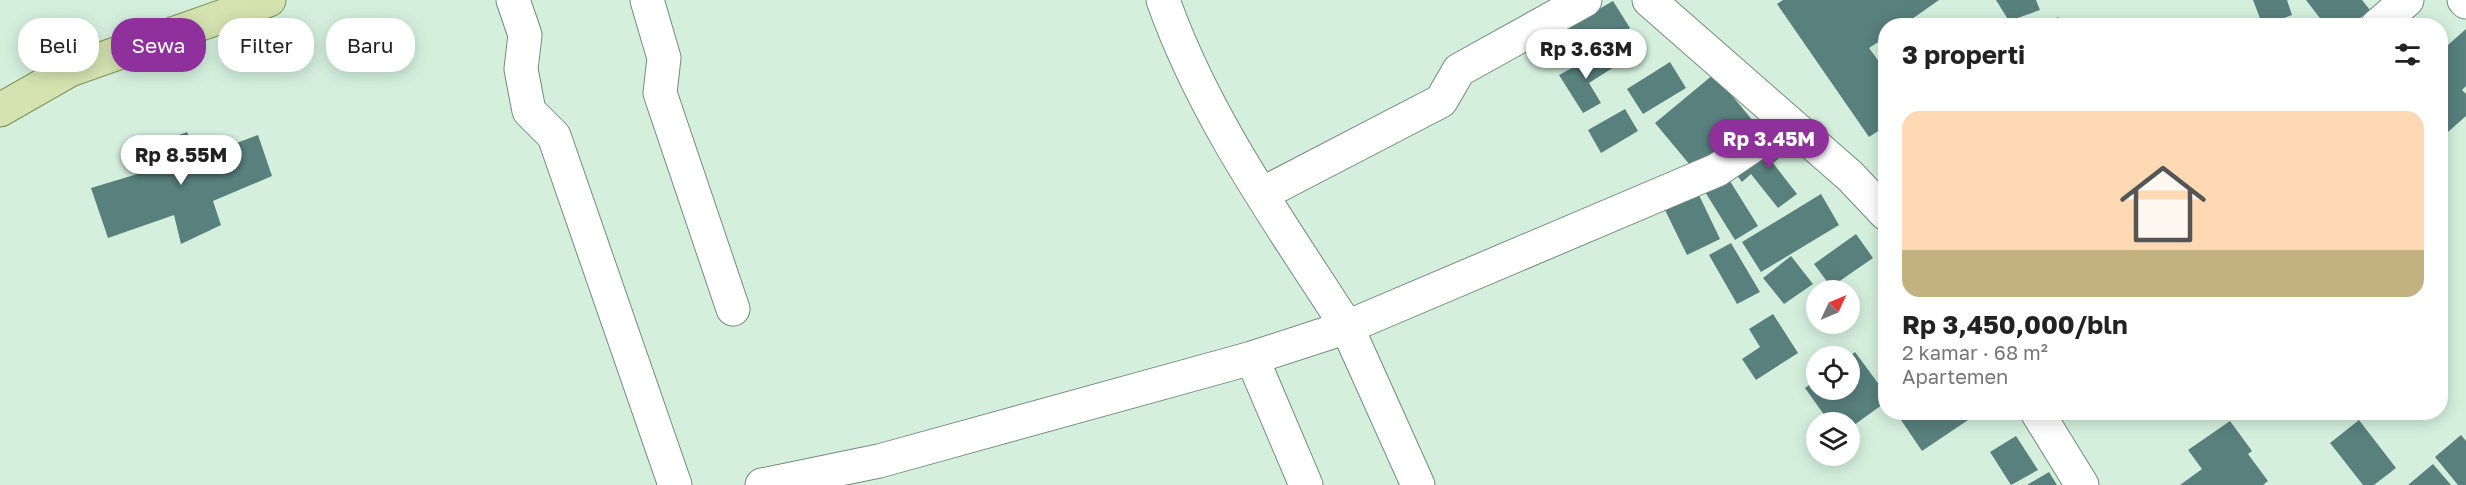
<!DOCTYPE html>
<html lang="id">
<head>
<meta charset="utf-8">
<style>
	body { margin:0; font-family:"Golos Text",sans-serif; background:#f6f6f6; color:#222; height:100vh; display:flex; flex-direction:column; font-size:22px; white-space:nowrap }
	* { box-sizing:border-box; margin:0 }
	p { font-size:20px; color:#767676 }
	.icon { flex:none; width:33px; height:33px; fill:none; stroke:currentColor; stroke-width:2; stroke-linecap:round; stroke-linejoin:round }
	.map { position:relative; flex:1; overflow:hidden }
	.drawer { position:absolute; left:1878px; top:18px; width:570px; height:402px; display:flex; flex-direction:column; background:#fff; border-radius:24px; box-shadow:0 3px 15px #0003 }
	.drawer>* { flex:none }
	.hud { position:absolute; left:18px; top:18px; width:570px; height:54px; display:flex; gap:12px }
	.needle { width:39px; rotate:46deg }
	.buttons { position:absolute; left:1806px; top:280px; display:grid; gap:12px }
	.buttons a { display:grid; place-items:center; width:54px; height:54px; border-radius:50%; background:#fff; box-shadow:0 3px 15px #0003; font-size:30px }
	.price { position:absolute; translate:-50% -51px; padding:0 14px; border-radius:21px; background:#fff; color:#222; font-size:20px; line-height:39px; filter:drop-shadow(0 2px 3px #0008) }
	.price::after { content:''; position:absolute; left:50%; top:36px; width:18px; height:14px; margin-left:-9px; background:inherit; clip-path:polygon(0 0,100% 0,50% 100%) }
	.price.active { background:#8f319b; color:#fff }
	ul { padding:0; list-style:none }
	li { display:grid; align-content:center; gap:12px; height:318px; padding:0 24px }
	li span { display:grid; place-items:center; height:186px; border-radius:18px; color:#555 }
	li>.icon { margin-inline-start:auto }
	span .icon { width:108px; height:108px; fill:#fffc; stroke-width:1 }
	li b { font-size:26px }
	h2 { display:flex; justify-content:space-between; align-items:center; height:72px; padding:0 24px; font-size:26px }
	.tag { padding:0 21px; border-radius:24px; background:#fff; box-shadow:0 3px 15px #0003; font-size:21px; line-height:54px }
	.tag.active { background:#8f319b; color:#fff }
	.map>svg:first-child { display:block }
	.building { fill:#58807d }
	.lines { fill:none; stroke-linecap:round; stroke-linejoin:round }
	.minor-casing { stroke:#728c7b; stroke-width:35 }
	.major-casing { stroke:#7e9258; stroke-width:35 }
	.minor { stroke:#fff; stroke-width:33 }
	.major { stroke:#d4e3b0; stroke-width:33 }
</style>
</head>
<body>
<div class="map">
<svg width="2466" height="485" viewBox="0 0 2466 485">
	<rect width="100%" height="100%" fill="#d4f0dd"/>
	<path class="building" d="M1783 0H1939L1902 26H1886V37L1869 48 1886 71V126L1869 137 1777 4Z
		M1996 0H2036L2040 10 2009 21Z
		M2253 0H2287L2292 15 2263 26Z
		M2306 0H2362L2370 10 2350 26H2326Z
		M1613 1 1630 28 1562 68 1545 40Z
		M2058 17 2063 26H2044Z
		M2466 29V86L2462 90 2466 94V116L2440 139V52Z
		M1604 51 1614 67 1589 83 1601 103 1583 113 1559 75Z
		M1670 62 1686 88 1643 114 1627 89Z
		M1714 74 1759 128 1700 177 1655 123Z
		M1625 109 1638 131 1601 153 1588 130Z
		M187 132 199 157 258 135 272 176 213 201 221 225 181 244 174 215 108 238 91 188 154 169 143 148Z
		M1781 132 1792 147 1773 163 1797 194 1778 208 1751 174 1742 182 1733 170Z
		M1725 173 1758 226 1735 240 1702 187Z
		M1698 193 1720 239 1687 255 1665 210Z
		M1821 194 1839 225 1761 272 1742 242Z
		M1856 234 1873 258 1831 287 1814 264Z
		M1731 243 1760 292 1737 304 1709 255Z
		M1791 256 1813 284 1784 304 1763 278Z
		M1773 314 1798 353 1756 380 1742 359 1760 347 1749 329Z
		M1855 352 1886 394V402L1850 428V423H1830L1805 388 1816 380V390H1850V356Z
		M1906 412H1980L1922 451 1899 417Z
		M2359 420 2396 468 2374 485H2363L2330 443Z
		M2230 421 2252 451 2248 454 2268 481 2263 485H2180L2202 469 2188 450Z
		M2461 435 2466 441V485H2458L2435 457Z
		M2016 436 2038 470 2011 485 1990 452Z
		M2433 464 2451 485H2408Z
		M2049 472 2057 485H2027Z"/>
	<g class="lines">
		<defs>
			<path id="minor" d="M513 0 525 35 521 69 529 111 554 136 675 485
				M647 0 664 58 660 93 733 309
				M1163 0C1205 119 1279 221 1347 327L1717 170 1788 122
				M1649 0 1850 176 1886 214
				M2464 0 2466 2
				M2377 26 2407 0
				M1262 194 1441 101 1459 70 1585 0
				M2037 412 2082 485
				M762 485 879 461 1252 358
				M1306 485 1252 358 1347 327 1418 485"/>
			<path id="major" d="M0 110 70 70 269 0"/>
		</defs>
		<use href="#minor" class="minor-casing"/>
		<use href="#major" class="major-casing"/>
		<use href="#minor" class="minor"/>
		<use href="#major" class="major"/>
	</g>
</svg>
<div class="buttons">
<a><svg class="needle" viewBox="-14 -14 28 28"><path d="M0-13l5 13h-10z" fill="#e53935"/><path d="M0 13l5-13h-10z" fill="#767676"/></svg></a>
<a><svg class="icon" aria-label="locate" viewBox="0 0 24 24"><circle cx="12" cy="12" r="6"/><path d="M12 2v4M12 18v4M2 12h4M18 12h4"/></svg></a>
<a><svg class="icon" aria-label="layers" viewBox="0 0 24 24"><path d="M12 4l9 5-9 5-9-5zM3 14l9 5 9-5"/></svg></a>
</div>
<b class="price" style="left:1586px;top:80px">Rp 3.63M</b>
<b class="price active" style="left:1769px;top:170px">Rp 3.45M</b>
<b class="price" style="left:181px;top:186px">Rp 8.55M</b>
<div class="hud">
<a class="tag">Beli</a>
<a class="tag active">Sewa</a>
<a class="tag">Filter</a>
<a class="tag">Baru</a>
</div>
<section class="drawer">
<h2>3 properti<svg class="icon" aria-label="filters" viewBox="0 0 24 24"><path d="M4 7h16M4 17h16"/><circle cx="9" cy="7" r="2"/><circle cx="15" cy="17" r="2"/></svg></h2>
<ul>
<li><span style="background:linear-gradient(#ffd9b3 75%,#c2b280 0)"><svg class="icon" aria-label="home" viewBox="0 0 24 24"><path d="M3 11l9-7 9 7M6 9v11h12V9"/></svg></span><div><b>Rp 3,450,000/bln</b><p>2 kamar · 68 m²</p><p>Apartemen</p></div></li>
</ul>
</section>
</div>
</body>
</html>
